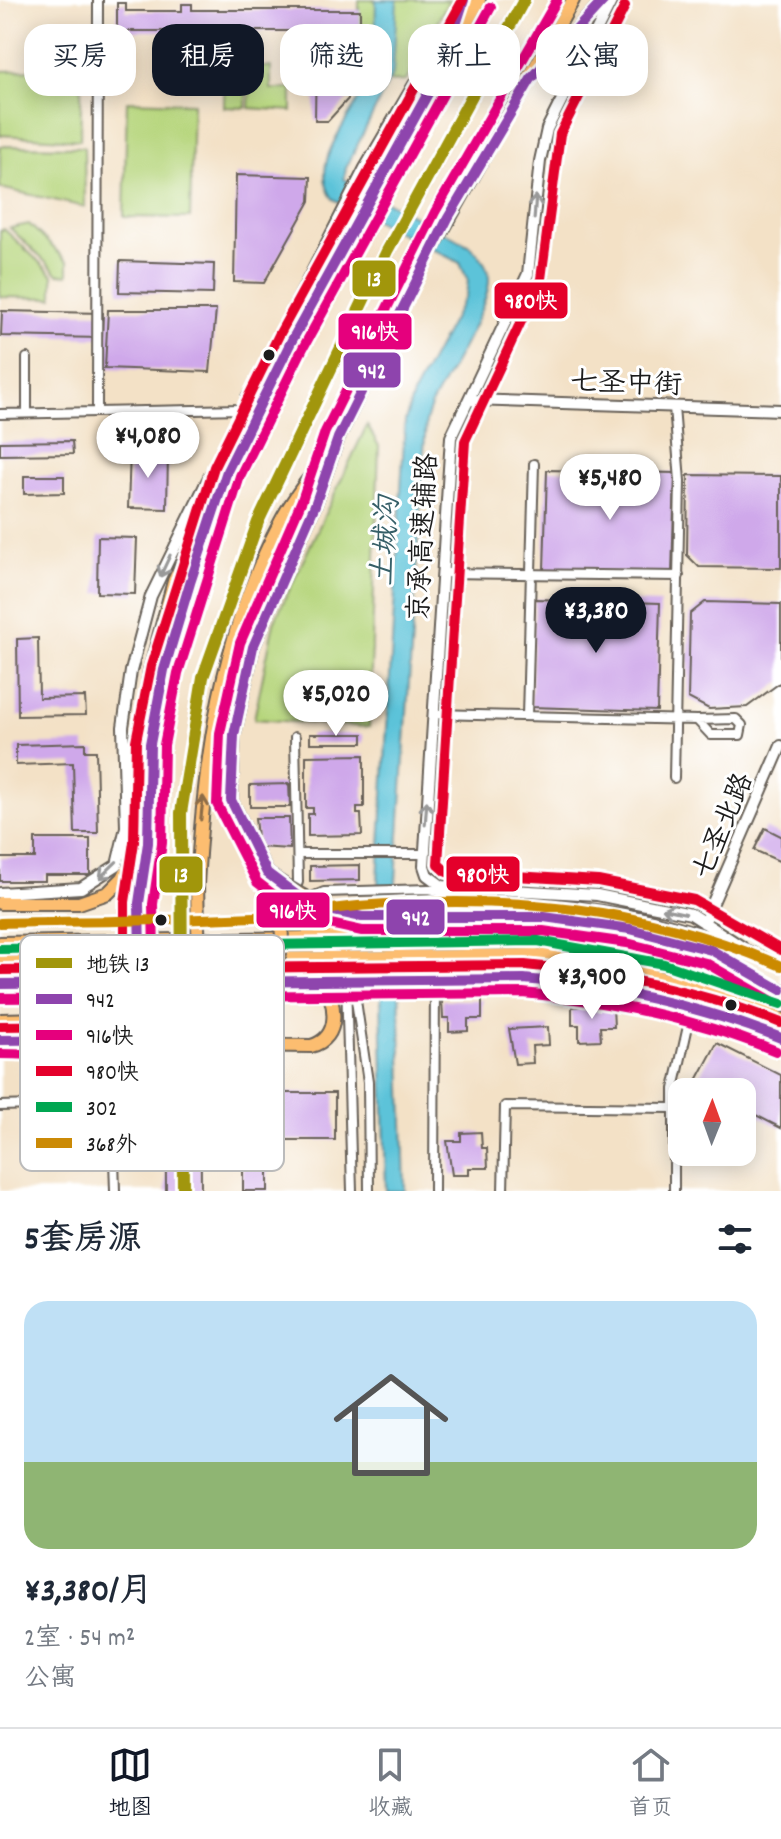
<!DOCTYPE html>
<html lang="zh">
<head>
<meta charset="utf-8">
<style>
	body { margin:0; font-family:Dekko,"LXGW WenKai TC",sans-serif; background:#f2f2f3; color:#1f2937; height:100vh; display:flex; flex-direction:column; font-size:30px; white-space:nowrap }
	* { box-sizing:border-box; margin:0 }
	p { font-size:26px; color:#747a83 }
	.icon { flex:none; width:44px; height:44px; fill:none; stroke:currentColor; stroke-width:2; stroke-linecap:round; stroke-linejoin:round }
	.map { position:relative; height:1191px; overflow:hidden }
	.side { display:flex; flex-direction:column; background:#fff; flex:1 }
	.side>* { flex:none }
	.banner { position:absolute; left:24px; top:24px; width:734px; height:72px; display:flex; gap:16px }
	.needle { width:52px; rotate:1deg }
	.tools { position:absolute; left:668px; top:1078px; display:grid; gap:16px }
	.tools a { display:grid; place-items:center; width:88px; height:88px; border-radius:16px; background:#fff; box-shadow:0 4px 20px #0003; font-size:40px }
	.price { position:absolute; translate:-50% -68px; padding:0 18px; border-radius:28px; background:#fff; color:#222; font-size:26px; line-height:52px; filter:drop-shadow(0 2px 4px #0008) }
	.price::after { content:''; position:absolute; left:50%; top:48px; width:24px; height:18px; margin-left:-12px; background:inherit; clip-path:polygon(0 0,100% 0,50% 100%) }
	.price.active { background:#111827; color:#fff }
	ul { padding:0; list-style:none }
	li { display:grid; align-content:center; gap:16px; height:424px; padding:0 24px }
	li span { display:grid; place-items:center; height:248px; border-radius:24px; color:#555 }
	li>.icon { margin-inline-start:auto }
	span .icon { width:144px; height:144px; fill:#fffc; stroke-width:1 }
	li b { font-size:34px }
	h2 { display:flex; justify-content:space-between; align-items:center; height:96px; padding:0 24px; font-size:34px }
	.tag { padding:0 28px; border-radius:24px; background:#fff; box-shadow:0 4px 20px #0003; font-size:28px; line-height:72px }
	.tag.active { background:#111827; color:#fff }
	.tabs { display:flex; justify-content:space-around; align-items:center; height:112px; border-top:2px solid #e0e1e3; background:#fff; font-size:22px; color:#747a83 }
	.tabs a { display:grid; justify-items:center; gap:4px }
	.tabs .active { color:#111827 }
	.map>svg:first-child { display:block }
	.green { fill:#b6d57c; stroke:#69784c; stroke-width:2 }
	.water { fill:#5cc3d9; stroke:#3c707a; stroke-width:2 }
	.building { fill:#cfa8ea }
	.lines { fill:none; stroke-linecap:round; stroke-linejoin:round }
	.minor-casing { stroke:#676158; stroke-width:12 }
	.tertiary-casing { stroke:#676158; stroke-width:14 }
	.trunk-casing { stroke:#676158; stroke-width:16 }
	.minor { stroke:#fff; stroke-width:8 }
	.tertiary { stroke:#fff; stroke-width:10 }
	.trunk { stroke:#fcbd6f; stroke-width:12 }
	.trunk-bridge-casing { stroke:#676158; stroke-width:16; stroke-linecap:butt }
	.trunk-bridge { stroke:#fcbd6f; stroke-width:12 }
	.bus-1-casing { stroke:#fff; stroke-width:16 }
	.bus-2-casing { stroke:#fff; stroke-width:16 }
	.bus-3-casing { stroke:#fff; stroke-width:16 }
	.bus-4-casing { stroke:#fff; stroke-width:16 }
	.bus-5-casing { stroke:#fff; stroke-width:16 }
	.bus-1 { stroke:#8e44ad; stroke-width:10 }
	.bus-2 { stroke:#e5007d; stroke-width:10 }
	.bus-3 { stroke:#e4002b; stroke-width:10 }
	.bus-4 { stroke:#00a651; stroke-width:10 }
	.bus-5 { stroke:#cb8a06; stroke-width:10 }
	.metro-1-casing { stroke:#fff; stroke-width:18 }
	.metro-1 { stroke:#a1960b; stroke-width:12 }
	.oneway { stroke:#999 }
	.oneway2 { stroke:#8c6c46 }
	.bus-dot { fill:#1c1c1c; stroke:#fff; stroke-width:3 }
	.labels { text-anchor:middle; stroke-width:6; stroke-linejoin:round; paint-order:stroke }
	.street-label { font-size:28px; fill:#1c1c1c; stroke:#fff }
	.water-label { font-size:30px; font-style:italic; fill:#365f68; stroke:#fff }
	.key { fill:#fff; stroke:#bbb; stroke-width:2 }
	.key-label { font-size:22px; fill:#1c1c1c }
	.line-badge { stroke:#fff; stroke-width:3 }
	.badge-label { font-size:22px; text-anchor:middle; font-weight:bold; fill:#fff }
</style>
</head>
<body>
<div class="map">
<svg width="781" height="1191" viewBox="0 0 781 1191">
	<rect width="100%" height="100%" fill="#fff"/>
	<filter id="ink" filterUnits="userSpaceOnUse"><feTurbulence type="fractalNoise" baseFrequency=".0125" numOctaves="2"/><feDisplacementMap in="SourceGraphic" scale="16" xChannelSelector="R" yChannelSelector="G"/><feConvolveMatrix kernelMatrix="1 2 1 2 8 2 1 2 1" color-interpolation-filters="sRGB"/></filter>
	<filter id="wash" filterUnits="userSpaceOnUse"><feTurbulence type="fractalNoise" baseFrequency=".006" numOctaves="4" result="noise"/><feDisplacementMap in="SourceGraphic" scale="32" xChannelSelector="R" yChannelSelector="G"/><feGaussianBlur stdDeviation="1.8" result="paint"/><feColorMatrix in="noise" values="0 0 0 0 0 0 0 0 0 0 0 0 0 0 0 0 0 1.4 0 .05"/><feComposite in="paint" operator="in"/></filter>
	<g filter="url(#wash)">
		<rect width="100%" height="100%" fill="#f3e1c6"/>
		<path class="green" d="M359 0H449L406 81 358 83Z
			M225 66 246 67V108L224 107Z
			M250 67H271V89H292V111L249 108Z
			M82 69 80 140 0 135V71Z
			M127 101 193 103 190 218 124 217Z
			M0 146 84 147 85 207 0 188Z
			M29 224 68 262V275L58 274 10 228Z
			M4 229 53 275V298L0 297V231Z
			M367 425 379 446 369 727 254 719 274 622Z"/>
		<path class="water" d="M376 0H397L393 73 346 168 344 179 470 246C479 254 488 265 489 278 491 304 446 377 432 403L426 421 396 881 405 1191H386L378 880 405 421 414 392 466 295 468 281 460 263 333 199C305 159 358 114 370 75 377 52 375 24 376 0Z"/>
		<g id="blocks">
			<path class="building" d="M117 3H126V11H182V4H192V10H360V31H117Z
				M316 50H348V99L328 121H315Z
				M236 175 311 177 310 201 264 283 234 282Z
				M120 261 214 264 213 294 119 292Z
				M108 310H216L210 372 105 368Z
				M2 311 103 313 102 338 1 336Z
				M72 441 73 454 0 455V442Z
				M130 451 168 452 167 509 128 508Z
				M547 470 675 473 672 574 544 570Z
				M688 475 781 476V568L699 567 687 555Z
				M24 476H64V493L24 494Z
				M98 537 137 538 135 594 97 593Z
				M535 599 660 603 657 711 531 707Z
				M705 602 781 604V682L747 707 709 709 688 698 690 614Z
				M38 638 39 698 85 697 86 715 18 716 17 639Z
				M310 734H363V743H310Z
				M85 743V751H96L98 833H75L73 763 16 765V745Z
				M364 755V807H357V814H361L362 835 308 836V814H313V808H306V756Z
				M289 784 290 807H250V785Z
				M255 818H289L290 849 258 847Z
				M765 828 781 836V862L754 850Z
				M35 839H90V875H45V881H0V858H35Z
				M360 865V880L310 881V866Z
				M442 1000H482V1019H468V1031L449 1032V1018H443Z
				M572 1007H613L614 1027H600L601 1040 579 1041V1025H572Z
				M548 1027 549 1045 532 1046 533 1063 515 1064 509 1029Z
				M165 1042H200L201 1191H166Z
				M717 1043 781 1075V1128L742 1108V1092H711L695 1084Z
				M243 1093H335V1140H268V1191H243Z
				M481 1132 482 1148H487L488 1168H469V1175H452L447 1141H461V1133Z"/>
		</g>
	</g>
	<g filter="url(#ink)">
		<use href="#blocks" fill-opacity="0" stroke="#676158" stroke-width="2"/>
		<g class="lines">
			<defs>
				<path id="minor" d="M674 407 680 481 674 778
					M97 412 98 0
					M27 413V358
					M0 414 242 409
					M444 573 679 576
					M434 714 697 720 711 735H740L742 725 736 719 697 720
					M527 716 534 464
					M298 854H423
					M289 908 298 882 295 737
					M276 912 324 892 429 889 481 899
					M346 980 352 1191
					M353 980 368 1082 369 1191
					M0 1106 68 1104 113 1127 115 1191
					M434 1191 435 979
					M503 1191 505 1106 672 1108
					M674 1191V1089L692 1008"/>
				<path id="tertiary" d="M612 0 547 129 540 161 528 274 451 437 424 866 427 875 442 886 597 895 691 914 742 947
					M258 377 365 168 457 11
					M469 400 781 410
					M0 893 81 888 117 865 126 827 123 727 131 671 151 596 251 391
					M0 923C93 921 186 921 278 916 308 914 338 906 368 905 514 897 647 900 781 966
					M704 923 781 746
					M0 984 486 977C588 981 687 997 781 1038"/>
				<path id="trunk" d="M451 39 464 0
					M544 65 604 0
					M248 397 274 363
					M267 873 231 800 234 735 253 647 315 505 338 438 422 267 573 0
					M197 885C204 760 221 634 281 521 294 496 313 474 329 451
					M0 903H79L108 893 123 878 135 854 139 745 150 670 174 581 291 342 479 0
					M139 903 148 843 150 744 164 670 211 519
					M447 915C548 918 658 918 746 971
					M0 943 536 934C617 942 707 953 781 990
					M446 960 486 977
					M0 963 536 955C622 964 701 985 781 1019
					M200 1007 206 1028 220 1045 311 1046C342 1038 336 1002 322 980
					M0 1040C43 1039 100 1047 138 1024L141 1000"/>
			</defs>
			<use href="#minor" class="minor-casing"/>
			<use href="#tertiary" class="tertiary-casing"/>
			<use href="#trunk" class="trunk-casing"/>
			<use href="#minor" class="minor"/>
			<use href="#tertiary" class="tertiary"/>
			<use href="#trunk" class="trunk"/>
			<defs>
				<path id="trunk-bridge" d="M267 873C337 924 364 917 447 915
					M197 885 200 1004
					M139 903 141 1000
					M0 1020 213 1015C287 988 295 941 267 873"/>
			</defs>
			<use href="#trunk-bridge" class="trunk-bridge-casing"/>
			<use href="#trunk-bridge" class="trunk-bridge"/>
			<defs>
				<path id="bus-1" d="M604 0 531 79 448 218 338 438 315 505 253 647 234 735 231 800 267 873 303 900 325 909 362 917H544L630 929 711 950 781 990
					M0 984 524 979C614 987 698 1005 781 1038
					M0 1040 89 1039 138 1024 141 1006 139 903 148 843 150 744 164 670 190 583 227 471 291 342 442 68 464 0"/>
				<path id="bus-2" d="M557 0 435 212 325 432 302 500 240 643 220 733 217 804 257 882 296 912 321 922 362 931H543L627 943 706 963 774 1002
					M0 998 523 993C611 1001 694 1018 776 1051
					M0 1054C38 1054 124 1063 151 1030L155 1006 153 904 162 843 164 745 178 673 240 476 303 348 491 7"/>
				<path id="bus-3" d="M625 6 560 134 541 279 465 441 438 864 447 872 598 881 694 900 781 950
					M0 970 525 965C614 973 698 990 781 1023
					M0 1026 87 1025 125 1015V902L134 842 136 741 151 666 214 467 279 335 463 0"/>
				<path id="bus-4" d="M0 949 538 941 664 964 781 1004"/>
				<path id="bus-5" d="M0 923C91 921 183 921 274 916 302 915 330 908 358 906 508 894 643 906 781 966"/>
			</defs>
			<use href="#bus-1" class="bus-1-casing"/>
			<use href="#bus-2" class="bus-2-casing"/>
			<use href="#bus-3" class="bus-3-casing"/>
			<use href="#bus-4" class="bus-4-casing"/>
			<use href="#bus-5" class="bus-5-casing"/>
			<use href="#bus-1" class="bus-1"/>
			<use href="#bus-2" class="bus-2"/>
			<use href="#bus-3" class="bus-3"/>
			<use href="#bus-4" class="bus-4"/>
			<use href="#bus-5" class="bus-5"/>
			<defs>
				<path id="metro-1" d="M183 1191 181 813 203 677 258 522 387 251 524 0"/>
			</defs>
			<use href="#metro-1" class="metro-1-casing"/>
			<use href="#metro-1" class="metro-1"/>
		</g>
		<defs><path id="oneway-shaft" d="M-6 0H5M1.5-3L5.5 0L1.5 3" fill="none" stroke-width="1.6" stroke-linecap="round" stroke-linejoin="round" transform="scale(2)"/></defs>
		<g class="oneway">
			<use href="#oneway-shaft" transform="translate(535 207) rotate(-86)"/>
			<use href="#oneway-shaft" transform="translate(165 566) rotate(115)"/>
			<use href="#oneway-shaft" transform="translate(426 813) rotate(-86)"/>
			<use href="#oneway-shaft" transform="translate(108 870) rotate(136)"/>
			<use href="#oneway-shaft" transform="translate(674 911) rotate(-168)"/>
		</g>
		<use class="oneway2" href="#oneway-shaft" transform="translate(202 808) rotate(-84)"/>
	</g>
	<g class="bus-dot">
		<circle cx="269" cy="355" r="7"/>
		<circle cx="161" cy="920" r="7"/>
		<circle cx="731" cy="1005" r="7"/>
	</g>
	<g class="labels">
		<g class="street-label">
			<text transform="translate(626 381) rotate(2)" y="10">七圣中街</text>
			<text transform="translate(421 537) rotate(-87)" y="10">京承高速辅路</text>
			<text transform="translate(721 825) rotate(-67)" y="10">七圣北路</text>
		</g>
		<g class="water-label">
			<text transform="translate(384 541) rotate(-86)" y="10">土城沟</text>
		</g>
	</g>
	<rect x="20" y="935" width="264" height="236" rx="12" class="key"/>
	<rect x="36" y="958" width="36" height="10" fill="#a1960b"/>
	<rect x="36" y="994" width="36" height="10" fill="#8e44ad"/>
	<rect x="36" y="1030" width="36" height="10" fill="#e5007d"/>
	<rect x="36" y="1066" width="36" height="10" fill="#e4002b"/>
	<rect x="36" y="1102" width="36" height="10" fill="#00a651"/>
	<rect x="36" y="1138" width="36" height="10" fill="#cb8a06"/>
	<g class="key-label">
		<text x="86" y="971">地铁 13</text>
		<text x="86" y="1007">942</text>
		<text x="86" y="1043">916快</text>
		<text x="86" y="1079">980快</text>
		<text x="86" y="1115">302</text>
		<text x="86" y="1151">368外</text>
	</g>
	<g class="line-badge">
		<rect x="351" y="259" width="46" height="39" rx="8" fill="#a1960b"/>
		<rect x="493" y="281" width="76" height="39" rx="8" fill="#e4002b"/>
		<rect x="337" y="312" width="76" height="39" rx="8" fill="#e5007d"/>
		<rect x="342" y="351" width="60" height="38" rx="8" fill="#8e44ad"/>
		<rect x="445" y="855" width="76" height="38" rx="8" fill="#e4002b"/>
		<rect x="158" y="855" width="46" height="39" rx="8" fill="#a1960b"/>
		<rect x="255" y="891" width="76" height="38" rx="8" fill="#e5007d"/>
		<rect x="385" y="898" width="61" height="38" rx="8" fill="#8e44ad"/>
	</g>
	<g class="badge-label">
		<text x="374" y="286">13</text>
		<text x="531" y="308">980快</text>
		<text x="375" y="339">916快</text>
		<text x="372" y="378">942</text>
		<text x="483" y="882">980快</text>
		<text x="181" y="882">13</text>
		<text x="293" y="918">916快</text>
		<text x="416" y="925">942</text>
	</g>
</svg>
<div class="tools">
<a><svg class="needle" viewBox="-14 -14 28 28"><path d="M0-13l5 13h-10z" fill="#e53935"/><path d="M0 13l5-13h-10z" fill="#747a83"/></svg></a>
</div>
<b class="price" style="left:148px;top:480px">¥4,080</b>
<b class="price" style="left:610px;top:522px">¥5,480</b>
<b class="price active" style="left:596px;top:655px">¥3,380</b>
<b class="price" style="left:336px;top:738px">¥5,020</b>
<b class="price" style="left:592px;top:1021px">¥3,900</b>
<div class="banner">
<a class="tag">买房</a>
<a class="tag active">租房</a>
<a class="tag">筛选</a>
<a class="tag">新上</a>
<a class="tag">公寓</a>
</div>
</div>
<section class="side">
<h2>5套房源<svg class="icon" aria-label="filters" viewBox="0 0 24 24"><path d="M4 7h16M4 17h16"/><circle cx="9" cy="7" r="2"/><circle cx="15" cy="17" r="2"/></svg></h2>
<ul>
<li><span style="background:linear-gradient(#bfe0f5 65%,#8fb573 0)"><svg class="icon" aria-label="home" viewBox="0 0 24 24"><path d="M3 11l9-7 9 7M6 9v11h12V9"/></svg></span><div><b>¥3,380/月</b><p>2室 · 54 m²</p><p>公寓</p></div></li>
</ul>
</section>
<nav class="tabs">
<a class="active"><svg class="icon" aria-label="map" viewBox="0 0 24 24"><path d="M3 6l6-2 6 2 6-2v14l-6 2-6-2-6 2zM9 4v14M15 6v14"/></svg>地图</a>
<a><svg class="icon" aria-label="saved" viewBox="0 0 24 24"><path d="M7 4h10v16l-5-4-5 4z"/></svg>收藏</a>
<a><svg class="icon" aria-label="home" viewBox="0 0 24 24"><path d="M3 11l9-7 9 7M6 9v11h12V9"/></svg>首页</a>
</nav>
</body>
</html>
